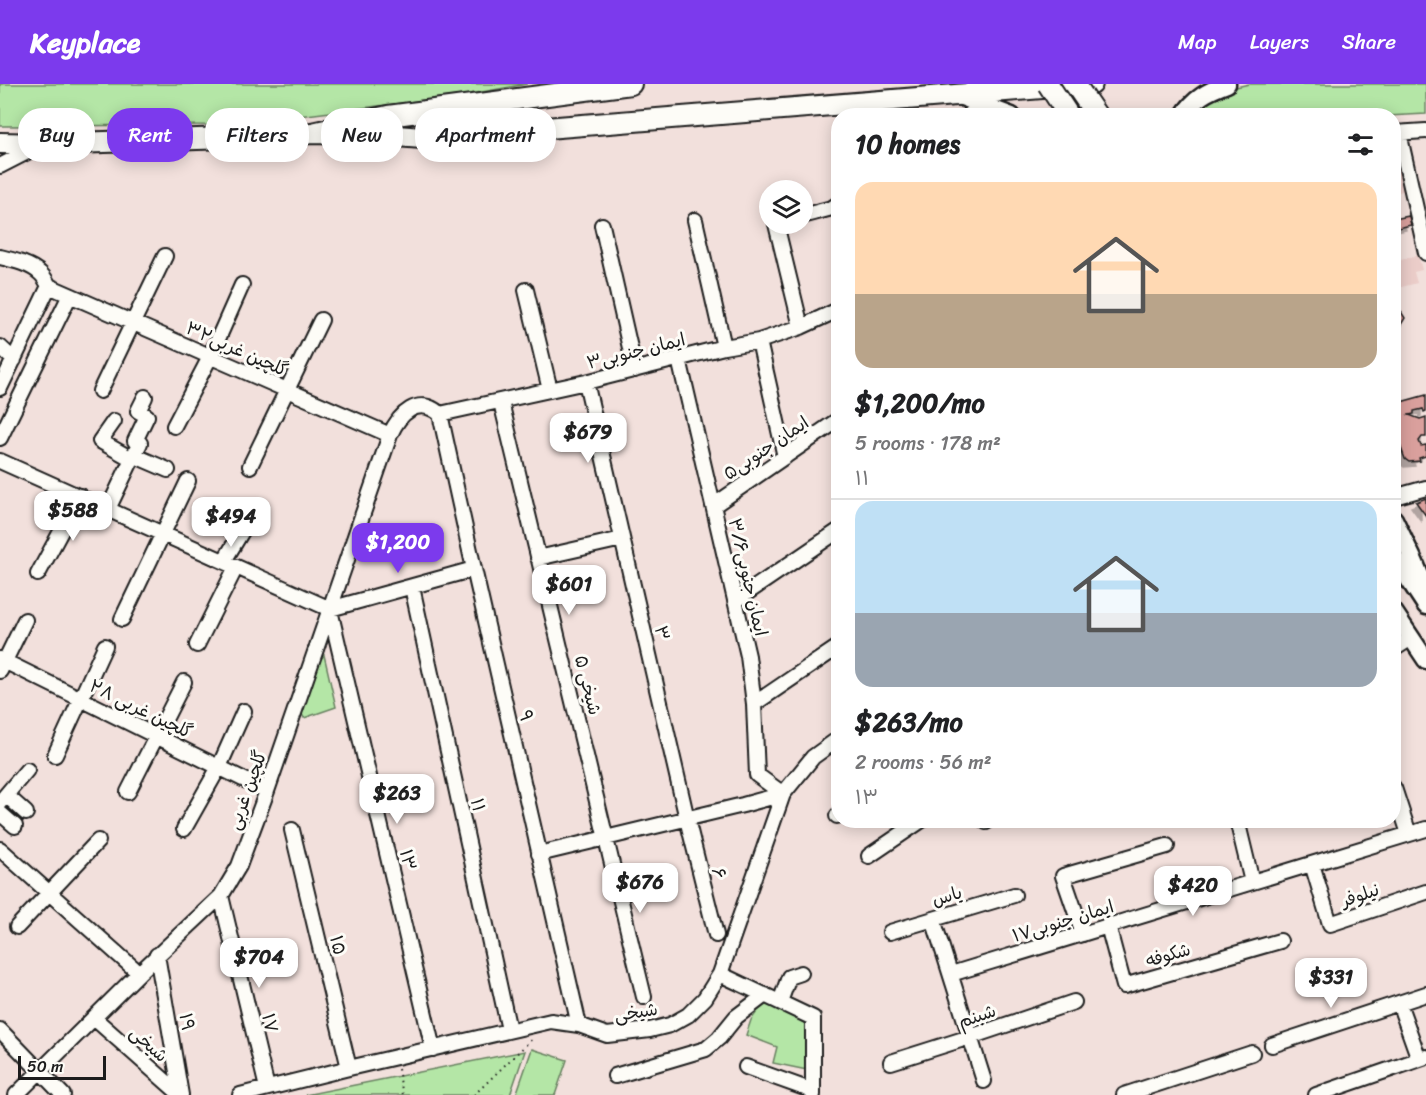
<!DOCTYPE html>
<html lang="en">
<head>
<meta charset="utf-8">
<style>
	body { margin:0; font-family:Sriracha,"Playpen Sans Arabic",sans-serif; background:#f6f6f6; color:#202124; height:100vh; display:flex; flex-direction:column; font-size:22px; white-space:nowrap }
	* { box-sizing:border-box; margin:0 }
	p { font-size:20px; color:#757577 }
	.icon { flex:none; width:33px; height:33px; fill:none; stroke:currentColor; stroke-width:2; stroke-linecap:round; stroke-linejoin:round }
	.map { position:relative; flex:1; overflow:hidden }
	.panel { position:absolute; left:831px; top:24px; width:570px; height:720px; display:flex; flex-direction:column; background:#fff; border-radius:24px; box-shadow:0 3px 15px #0003 }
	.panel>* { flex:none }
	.banner { position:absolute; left:18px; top:24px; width:570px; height:54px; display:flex; gap:12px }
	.fabs { position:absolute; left:759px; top:96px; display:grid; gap:12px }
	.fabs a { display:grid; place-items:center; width:54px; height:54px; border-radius:50%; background:#fff; box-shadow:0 3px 15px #0003; font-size:30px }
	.scale { position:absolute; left:18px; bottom:15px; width:88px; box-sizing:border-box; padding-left:6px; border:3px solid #1c1c1c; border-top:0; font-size:16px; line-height:21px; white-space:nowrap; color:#1c1c1c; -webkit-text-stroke:4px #fdfcf7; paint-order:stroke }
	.price { position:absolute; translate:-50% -51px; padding:0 14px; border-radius:12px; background:#fff; color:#222; font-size:20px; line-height:39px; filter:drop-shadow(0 2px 3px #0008) }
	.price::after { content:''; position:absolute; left:50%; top:36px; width:18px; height:14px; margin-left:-9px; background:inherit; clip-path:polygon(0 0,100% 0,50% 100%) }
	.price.current { background:#7c3aed; color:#fff }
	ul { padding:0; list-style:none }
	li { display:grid; align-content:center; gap:12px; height:318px; padding:0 24px }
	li+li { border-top:2px solid #e0e0e0 }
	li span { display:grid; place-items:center; height:186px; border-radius:18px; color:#555 }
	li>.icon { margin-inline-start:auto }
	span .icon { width:108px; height:108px; fill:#fffc; stroke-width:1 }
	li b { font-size:26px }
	h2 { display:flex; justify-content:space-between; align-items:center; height:72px; padding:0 24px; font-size:26px }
	.chip { padding:0 21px; border-radius:24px; background:#fff; box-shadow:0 3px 15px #0003; font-size:21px; line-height:54px }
	.chip.current { background:#7c3aed; color:#fff }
	header { display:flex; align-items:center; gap:36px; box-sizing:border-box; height:84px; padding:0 30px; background:#7c3aed; color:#fff }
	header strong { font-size:28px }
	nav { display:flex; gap:33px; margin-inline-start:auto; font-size:21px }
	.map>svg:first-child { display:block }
	.built { fill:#ebcdc9 }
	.green { fill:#b4e6a6; stroke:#688161; stroke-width:1.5 }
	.building { fill:#daa09d; stroke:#1c1c1c; stroke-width:1.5; filter:url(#shadow) }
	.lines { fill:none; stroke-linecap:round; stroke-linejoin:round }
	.minor-casing { stroke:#1c1c1c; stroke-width:18 }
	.major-casing { stroke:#1c1c1c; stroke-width:21 }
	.highway-casing { stroke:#1c1c1c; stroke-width:24 }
	.path { stroke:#1c1c1c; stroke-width:2; stroke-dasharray:1.5 4.5; stroke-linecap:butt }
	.minor { stroke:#fdfcf7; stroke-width:14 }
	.major { stroke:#fdfcf7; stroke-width:16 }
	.highway { stroke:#fdfcf7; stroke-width:20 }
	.highway-bridge-casing { stroke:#1c1c1c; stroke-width:24; stroke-linecap:butt }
	.highway-bridge { stroke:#fdfcf7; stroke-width:20 }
	.labels { text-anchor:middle; stroke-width:6; stroke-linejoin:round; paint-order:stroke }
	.street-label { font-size:18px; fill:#1c1c1c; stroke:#fdfcf7 }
</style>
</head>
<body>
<header>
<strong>Keyplace</strong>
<nav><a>Map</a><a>Layers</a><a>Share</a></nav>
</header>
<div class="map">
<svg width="1426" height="1011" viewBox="0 0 1426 1011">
	<defs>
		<filter id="shadow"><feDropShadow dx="-5" dy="5" stdDeviation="0" flood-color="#0004"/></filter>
	</defs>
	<rect width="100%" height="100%" fill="#f2e0dc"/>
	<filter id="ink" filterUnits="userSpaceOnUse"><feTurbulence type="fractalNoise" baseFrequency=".0167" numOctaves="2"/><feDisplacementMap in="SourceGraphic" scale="12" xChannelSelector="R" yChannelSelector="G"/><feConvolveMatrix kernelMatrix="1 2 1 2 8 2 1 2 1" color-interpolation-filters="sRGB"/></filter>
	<g filter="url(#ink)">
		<path class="built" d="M1401 66 1408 106 1394 109V67Z
			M1418 171 1422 186 1414 188 1417 199 1394 205V178Z"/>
		<path class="green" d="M0 0H527L465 11 227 41 0 42Z
			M1249 0H1426V30L1387 32H1189L1215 8Z
			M324 571 336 623 304 634 299 624 311 586Z
			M764 918 792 931 805 940 807 986 773 979 777 963 746 951 751 936Z
			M532 965 567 976 555 1011H516Z
			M525 967 510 1011H305Z"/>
		<path class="building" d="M1409 132 1411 141 1394 145V135Z
			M1397 221 1405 234 1399 244 1394 246V223Z
			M1394 276 1400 299 1394 300Z
			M1426 311V327L1424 328 1423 325 1414 327V330L1409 331 1420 335 1426 333V353H1422L1419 357 1421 362 1426 361V372L1419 374 1420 377 1409 378 1405 375 1400 361 1394 363V341L1395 340 1394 331V327L1401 318Z
			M1426 414V432L1416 418Z"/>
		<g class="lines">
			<defs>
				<path id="minor" d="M968 32 973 28 977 32
					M1394 49 1426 47
					M1399 49 1426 169
					M0 82 41 61
					M802 132 832 124 838 120
					M695 136 724 263
					M776 140 801 243
					M602 141 635 286
					M0 173C13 176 31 180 41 190 44 193 47 198 49 202L390 351
					M526 206 550 306
					M759 257 785 373
					M0 263 14 276
					M679 275 748 572 754 620 757 691 783 710
					M586 298 687 735 716 851
					M0 304 49 202
					M100 307 165 172
					M501 318 644 913
					M440 330 474 485 579 941
					M440 330 586 298 724 263 759 257 801 243 838 226
					M174 342 210 273 242 201
					M0 354 70 211
					M133 371 168 386
					M132 375 140 359 135 357 147 332 138 327 145 313
					M0 377 330 525
					M250 382 321 236
					M1394 413 1426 404
					M713 422 838 336
					M221 424 247 439 224 477
					M108 425 132 375 100 357 114 337
					M538 474 622 455
					M38 490 80 412
					M412 503 509 946
					M735 517 838 447
					M330 525 474 485
					M330 526 433 965
					M122 535 188 397
					M197 561 236 483
					M1394 565 1411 554
					M0 575 267 707
					M0 587 25 536
					M754 620 838 563
					M55 671 105 562
					M1394 704 1409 750
					M128 708 184 598
					M6 711 26 729
					M0 718 27 686
					M0 729 15 742
					M837 732 838 731
					M984 736 986 738 989 736
					M1237 736 1252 798
					M184 745 219 683 244 627
					M292 746 349 984
					M0 765 139 889
					M539 770 743 721 783 710
					M869 772 922 736
					M1312 780 1330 840 1426 808
					M221 812 267 1004
					M933 835 984 997
					M1108 842 1124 902 1280 857
					M17 843 98 757
					M890 848 1014 811
					M1083 850 1063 792 1167 762
					M157 871 181 1011
					M720 890 813 934V1011
					M951 890 1426 745
					M780 918 789 893 801 889
					M1399 919 1419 975
					M94 934 181 1011
					M0 946 63 1011
					M1272 961 1426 910
					M891 978 970 953 1074 918
					M746 983 813 1007
					M615 992 706 965 719 954 736 933 765 911
					M16 1011 139 889 221 812 239 782 267 707 390 351C399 330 418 311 440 330
					M240 1011 349 984 551 937 579 941 607 951 650 946 670 941 688 931 705 914 720 890 783 710 813 673 838 655
					M1124 1011 1252 969
					M1316 1011 1426 973"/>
				<path id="major" d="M959 12 1012 32
					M1183 32C1194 14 1208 7 1227 0
					M1394 435 1415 479 1426 506
					M1394 473 1426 522
					M1394 528 1426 576"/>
				<path id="highway" d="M312 49 384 51 422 54 1092 0
					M0 59 43 60 228 54 312 49 388 32 631 0"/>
			</defs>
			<use href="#minor" class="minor-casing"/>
			<use href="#major" class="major-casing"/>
			<use href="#highway" class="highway-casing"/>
			<path class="path" d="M398 985 403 1011
				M474 1011 533 954"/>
			<use href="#minor" class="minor"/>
			<use href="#major" class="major"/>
			<use href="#highway" class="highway"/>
			<defs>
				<path id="highway-bridge" d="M1048 0 1069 32
					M1075 0 1097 32"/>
			</defs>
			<use href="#highway-bridge" class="highway-bridge-casing"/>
			<use href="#highway-bridge" class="highway-bridge"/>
		</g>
	</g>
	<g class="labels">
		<g class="street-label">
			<text transform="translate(237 265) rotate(24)" y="6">گلچین غربی۳۲</text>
			<text transform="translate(636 267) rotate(-14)" y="6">ایمان جنوبی۳</text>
			<text transform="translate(766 364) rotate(-34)" y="6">ایمان جنوبی۵</text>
			<text transform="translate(748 493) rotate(77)" y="6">ایمان جنوبی۳/۶</text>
			<text transform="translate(662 549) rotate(77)" y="6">۳</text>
			<text transform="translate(588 601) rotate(76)" y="6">شیخی ۵</text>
			<text transform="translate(141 625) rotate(26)" y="6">گلچین غربی ۲۸</text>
			<text transform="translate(526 632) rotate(77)" y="6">۹</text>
			<text transform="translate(247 706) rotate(-70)" y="6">گلچین غربی</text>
			<text transform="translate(478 721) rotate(78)" y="6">۱۱</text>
			<text transform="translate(408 776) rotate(77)" y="6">۱۳</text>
			<text transform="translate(719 789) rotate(76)" y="6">۶</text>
			<text transform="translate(1360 811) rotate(-19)" y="6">نیلوفر</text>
			<text transform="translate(947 812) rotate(-16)" y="6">یاس</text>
			<text transform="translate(1063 837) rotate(-17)" y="6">ایمان جنوبی۱۷</text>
			<text transform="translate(338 861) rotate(77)" y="6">۱۵</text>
			<text transform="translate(1168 871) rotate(-16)" y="6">شکوفه</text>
			<text transform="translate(636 928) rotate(-9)" y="6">شیخی</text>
			<text transform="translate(977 932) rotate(-19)" y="6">شبنم</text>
			<text transform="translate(187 938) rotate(80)" y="6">۱۹</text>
			<text transform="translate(270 939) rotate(77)" y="6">۱۷</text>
			<text transform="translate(149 960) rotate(42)" y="6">شیخی</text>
		</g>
	</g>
</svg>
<div class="fabs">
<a><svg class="icon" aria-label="layers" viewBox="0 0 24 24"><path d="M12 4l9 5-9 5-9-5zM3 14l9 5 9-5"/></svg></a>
</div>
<div class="scale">50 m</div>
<b class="price" style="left:588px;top:380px">$679</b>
<b class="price" style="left:73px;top:458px">$588</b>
<b class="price" style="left:231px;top:464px">$494</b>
<b class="price current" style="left:398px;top:490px">$1,200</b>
<b class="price" style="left:569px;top:532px">$601</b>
<b class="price" style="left:397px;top:741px">$263</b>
<b class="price" style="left:640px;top:830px">$676</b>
<b class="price" style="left:1193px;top:833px">$420</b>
<b class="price" style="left:259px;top:905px">$704</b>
<b class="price" style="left:1331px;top:925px">$331</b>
<div class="banner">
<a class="chip">Buy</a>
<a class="chip current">Rent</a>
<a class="chip">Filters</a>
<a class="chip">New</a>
<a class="chip">Apartment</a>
</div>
<section class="panel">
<h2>10 homes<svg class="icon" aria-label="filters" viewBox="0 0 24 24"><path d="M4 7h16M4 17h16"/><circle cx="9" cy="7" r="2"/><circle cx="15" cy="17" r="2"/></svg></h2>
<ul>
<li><span style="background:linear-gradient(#ffd9b3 60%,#b9a48a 0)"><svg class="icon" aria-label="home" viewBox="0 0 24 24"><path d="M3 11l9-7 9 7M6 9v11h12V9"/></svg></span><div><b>$1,200/mo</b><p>5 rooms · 178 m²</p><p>۱۱</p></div></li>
<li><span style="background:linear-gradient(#bfe0f5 60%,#9aa5b1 0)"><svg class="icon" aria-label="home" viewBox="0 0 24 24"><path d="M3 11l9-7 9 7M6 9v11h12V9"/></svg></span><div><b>$263/mo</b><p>2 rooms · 56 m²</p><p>۱۳</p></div></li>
</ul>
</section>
</div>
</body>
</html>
